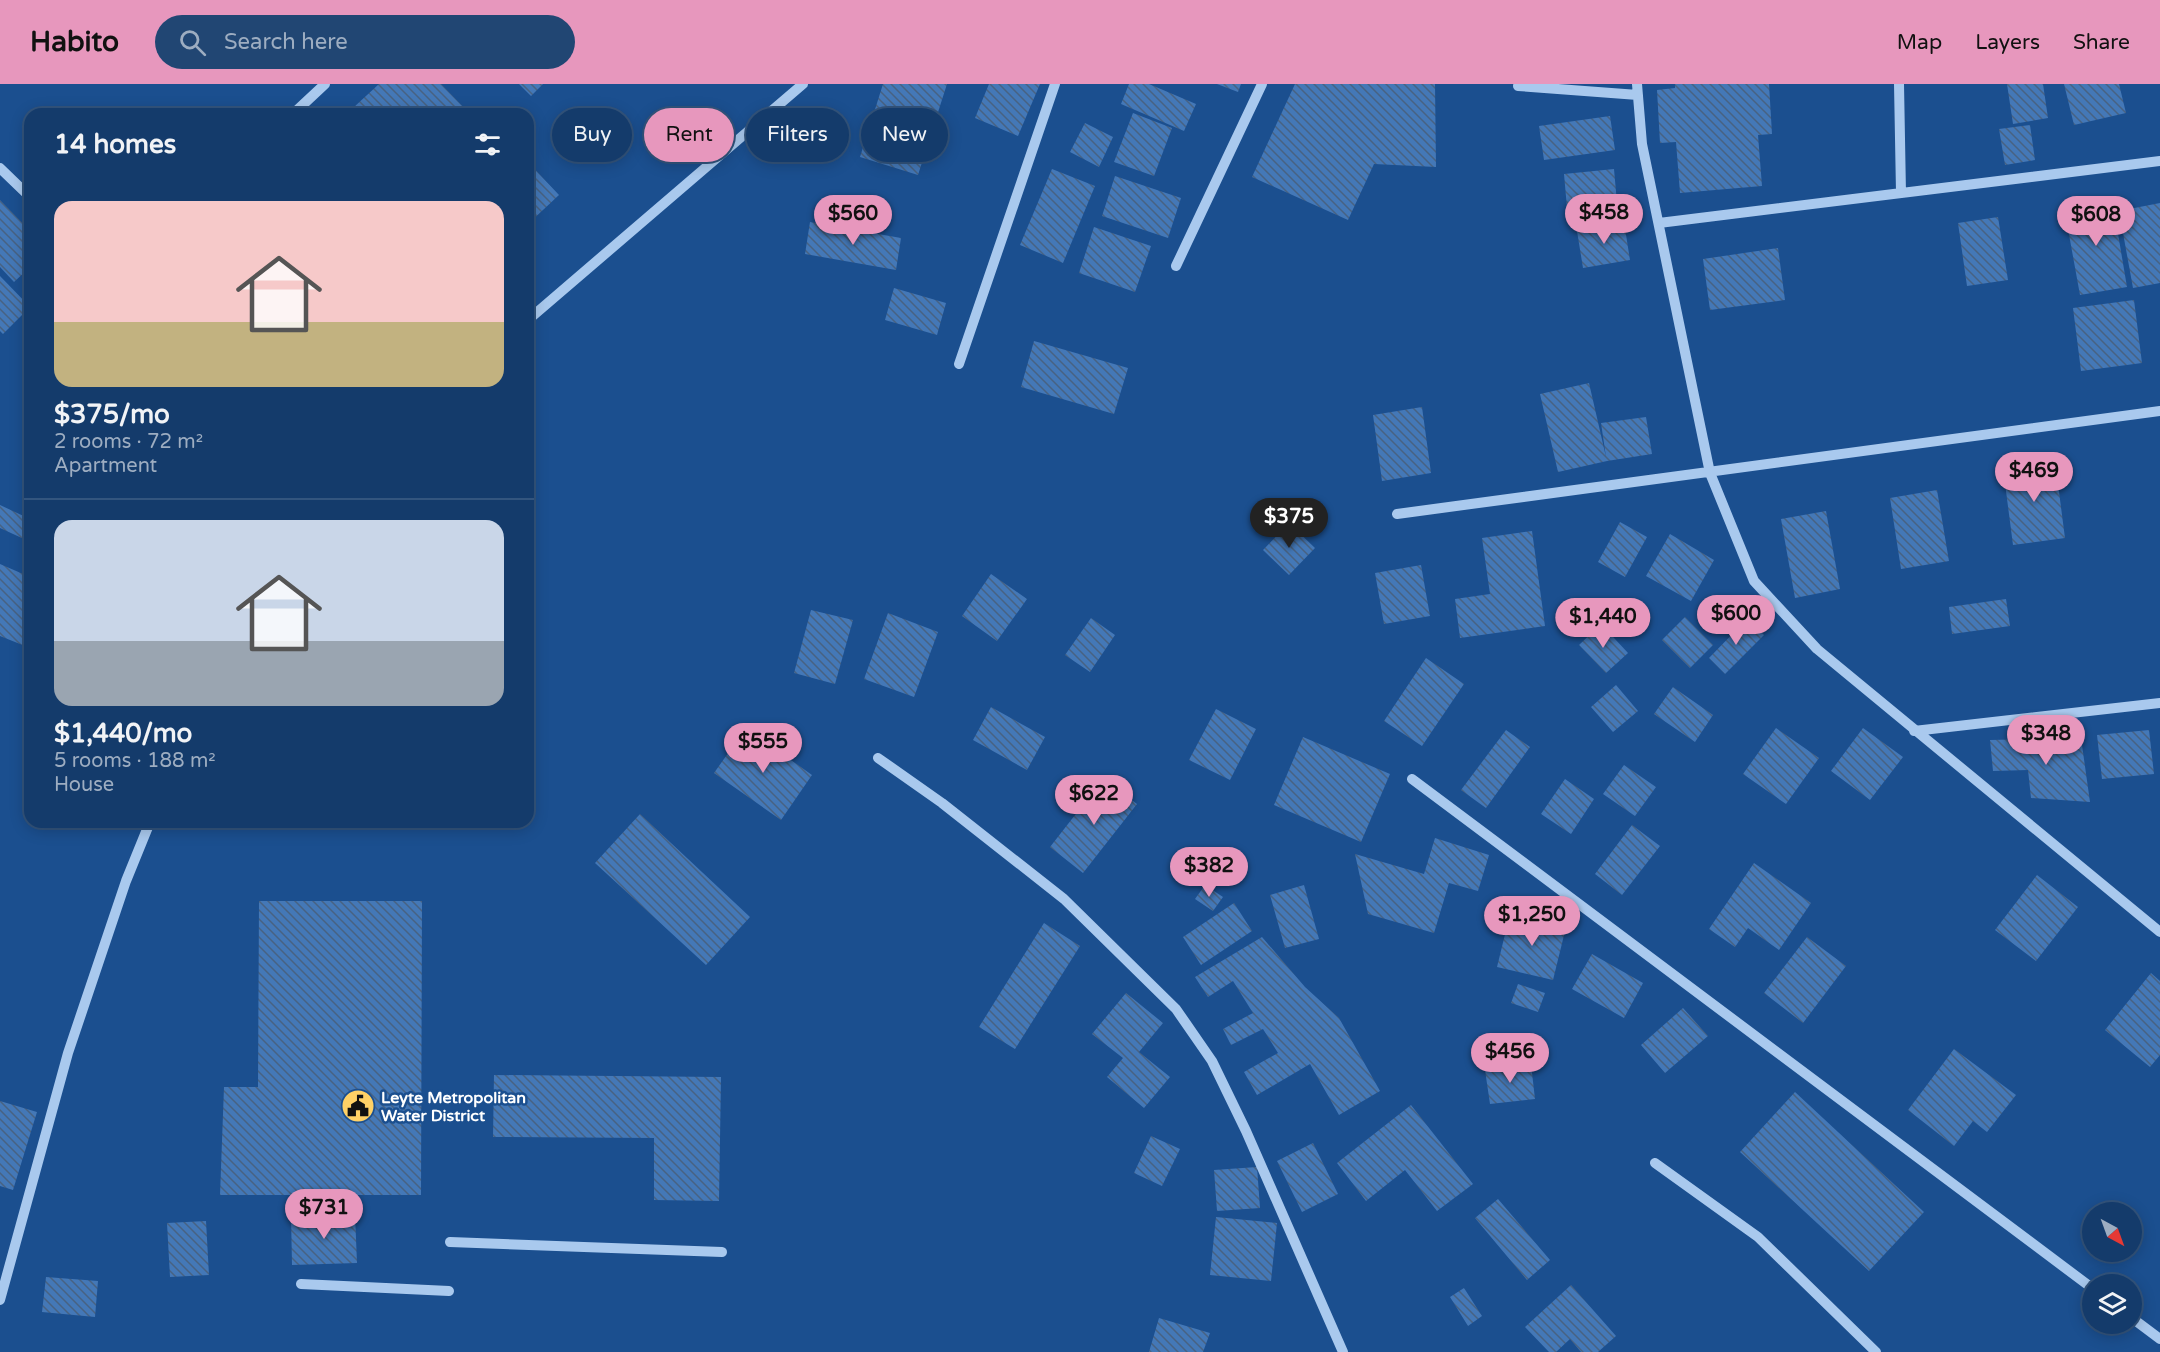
<!DOCTYPE html>
<html lang="en">
<head>
<meta charset="utf-8">
<style>
	body { margin:0; font-family:"Varela Round",sans-serif; background:#214673; color:#f1f3f6; height:100vh; display:flex; flex-direction:column; font-size:22px; white-space:nowrap }
	* { box-sizing:border-box; margin:0 }
	p { font-size:20px; color:#9dadc1 }
	.icon { flex:none; width:33px; height:33px; fill:none; stroke:currentColor; stroke-width:2; stroke-linecap:round; stroke-linejoin:round }
	.map { position:relative; flex:1; overflow:hidden }
	.details { position:absolute; left:24px; top:24px; width:510px; height:720px; display:flex; flex-direction:column; background:#143b6b; border-radius:18px; box-shadow:0 3px 15px #0003,0 0 0 2px #33557e }
	.details>* { flex:none }
	.top-card { position:absolute; left:552px; top:24px; width:570px; height:54px; display:flex; gap:12px }
	.needle { width:39px; rotate:139deg }
	.fabs { position:absolute; left:2082px; top:1118px; display:grid; gap:12px }
	.fabs a { display:grid; place-items:center; width:60px; height:60px; border-radius:50%; background:#143b6b; box-shadow:0 3px 15px #0003,0 0 0 2px #33557e; font-size:30px }
	.price { position:absolute; translate:-50% -51px; padding:0 14px; border-radius:21px; background:#e797bd; color:#111; font-size:20px; line-height:39px; filter:drop-shadow(0 2px 3px #0008) }
	.price::after { content:''; position:absolute; left:50%; top:36px; width:18px; height:14px; margin-left:-9px; background:inherit; clip-path:polygon(0 0,100% 0,50% 100%) }
	.price.active { background:#222; color:#fff }
	ul { padding:0; list-style:none }
	li { display:grid; align-content:center; gap:12px; height:318px; padding:0 30px }
	li+li { border-top:2px solid #33557e }
	li span { display:grid; place-items:center; height:186px; border-radius:18px; color:#555 }
	li>.icon { margin-inline-start:auto }
	span .icon { width:108px; height:108px; fill:#fffc; stroke-width:1 }
	li b { font-size:26px }
	h2 { display:flex; justify-content:space-between; align-items:center; height:72px; padding:0 30px; font-size:26px }
	.tag { padding:0 21px; border-radius:27px; background:#143b6b; box-shadow:0 3px 15px #0003,0 0 0 2px #33557e; font-size:21px; line-height:54px }
	.tag.active { background:#e797bd; color:#111 }
	header { display:flex; align-items:center; gap:36px; box-sizing:border-box; height:84px; padding:0 30px; background:#e797bd; color:#111 }
	header strong { font-size:28px }
	nav { display:flex; gap:33px; margin-inline-start:auto; font-size:21px }
	.search { width:420px; height:54px; background:#214673; display:flex; align-items:center; gap:15px; box-sizing:border-box; padding:0 21px; border-radius:33px; color:#9dadc1; font-size:22px }
	.map>svg:first-child { display:block }
	.building { fill:url(#building-back-hatch) }
	.lines { fill:none; stroke-linecap:round; stroke-linejoin:round }
	.minor { stroke:#a9c9ee; stroke-width:10 }
	.labels { text-anchor:middle; stroke-width:5; stroke-linejoin:round; paint-order:stroke }
	.poi-label { font-size:16px; font-weight:bold; fill:#fff; stroke:#1b4f8f; text-anchor:start }
</style>
</head>
<body>
<header>
<strong>Habito</strong>
<div class="search"><svg class="icon" aria-label="search" viewBox="0 0 24 24"><circle cx="10" cy="10" r="6"/><path d="M15 15l6 6"/></svg>Search here</div>
<nav><a>Map</a><a>Layers</a><a>Share</a></nav>
</header>
<div class="map">
<svg width="2160" height="1268" viewBox="0 0 2160 1268">
	<defs>
		<pattern id="building-back-hatch" width="6" height="6" patternUnits="userSpaceOnUse" patternTransform="scale(1.5)"><rect width="6" height="6" fill="#4478b7"/><path d="M-1 5l2 2M0 0l6 6M5-1l2 2" fill="none" stroke="#486282"/></pattern>
	</defs>
	<rect width="100%" height="100%" fill="#1b4f8f"/>
	<path class="building" d="M379 0H441L470 30H361L354 23Z
		M519 0H543L531 12Z
		M883 0H947L918 91 860 73Z
		M989 0H1040L1018 52 975 34Z
		M1129 0H1149L1196 20 1184 47 1121 20Z
		M1217 0H1241L1238 8Z
		M1295 0H1435L1436 83 1374 80 1348 136 1252 93Z
		M1675 0H1769L1772 50 1758 51 1762 102 1680 109 1676 58 1660 59 1657 6 1675 4Z
		M2007 0H2043L2048 34 2013 40Z
		M2064 0H2119L2126 29 2074 41Z
		M1133 29 1172 44 1154 92 1114 78Z
		M1610 32 1615 66 1544 76 1539 42Z
		M1085 39 1113 53 1099 83 1070 68Z
		M2030 41 2035 76 2005 81 1999 45Z
		M528 78 559 111 528 140Z
		M1052 85 1095 102 1063 179 1020 161Z
		M1614 85 1617 119 1567 124 1564 90Z
		M1115 92 1181 114 1168 154 1102 132Z
		M2112 114 2127 203 2080 211 2064 123Z
		M0 116 30 147V183L14 198 0 183Z
		M2160 119V199L2133 204 2119 127Z
		M1998 133 2008 196 1967 202 1958 139Z
		M810 138 901 154 896 186 805 170Z
		M1624 138 1630 176 1583 184 1577 147Z
		M1094 143 1151 162 1135 208 1079 189Z
		M1778 164 1785 216 1710 226 1703 175Z
		M0 192 30 223 3 250 0 247Z
		M894 204 946 219 937 251 885 236Z
		M2134 216 2142 279 2081 287 2073 224Z
		M1034 257 1128 284 1114 330 1021 303Z
		M1589 299 1606 373 1601 339 1646 333 1652 370 1607 377 1558 388 1540 310Z
		M1422 323 1431 389 1382 397 1373 331Z
		M2055 377 2065 454 2013 461 2003 384Z
		M1937 406 1949 477 1901 485 1890 414Z
		M0 421 30 435V443L24 455 0 444Z
		M1826 427 1840 505 1795 514 1781 435Z
		M1620 438 1647 453 1625 493 1598 478Z
		M1289 439 1315 464 1289 491 1263 466Z
		M1532 447 1545 542 1460 554 1455 515 1490 510 1482 454Z
		M1670 450 1714 476 1691 517 1646 492Z
		M0 480 30 493V564L0 552Z
		M1421 481 1430 532 1384 540 1375 489Z
		M991 490 1027 515 997 557 962 532Z
		M2006 515 2010 542 1952 550 1949 523Z
		M811 526 853 536 835 600 794 589Z
		M888 529 938 548 914 613 864 595Z
		M1685 533 1713 561 1690 584 1662 556Z
		M1091 534 1115 551 1090 588 1065 571Z
		M1747 535 1764 551 1725 590 1709 574Z
		M1601 540 1628 569 1606 589 1579 561Z
		M1426 574 1464 600 1422 662 1384 637Z
		M1616 601 1638 627 1613 648 1591 623Z
		M1673 603 1713 631 1695 658 1654 630Z
		M991 623 1045 653 1027 686 973 656Z
		M1216 625 1256 645 1230 696 1189 676Z
		M746 644 812 691 781 736 714 689Z
		M1776 644 1819 674 1786 720 1743 690Z
		M1863 644 1903 673 1870 716 1831 687Z
		M1506 646 1530 663 1486 724 1461 706Z
		M2149 646 2154 690 2102 695 2097 651Z
		M1303 653 1390 690 1361 758 1274 721Z
		M2081 654 2090 718 2031 714 2028 686 1993 687 1990 656Z
		M1624 681 1656 703 1635 732 1603 710Z
		M1104 694 1137 720 1083 789 1050 763Z
		M1565 695 1594 715 1571 750 1541 730Z
		M640 730 750 833 706 881 595 779Z
		M1632 741 1660 762 1622 811 1595 790Z
		M1435 754 1489 771 1478 807 1449 799 1434 849 1368 830 1355 770 1424 790Z
		M1754 779 1811 819 1779 866 1748 844 1735 863 1709 845Z
		M2037 791 2078 823 2036 877 1995 846Z
		M1205 801 1223 813 1213 827 1195 815Z
		M1304 801 1319 855 1285 864 1270 811Z
		M259 817H422L421 1111H220L224 1003H258Z
		M1234 819 1252 847 1201 881 1183 853Z
		M1510 830 1566 843 1553 896 1497 883Z
		M1044 839 1080 862 1015 965 979 943Z
		M1262 853 1305 903 1339 934 1380 1007 1339 1031 1310 980 1257 1011 1244 988 1278 969 1263 945 1231 961 1223 945 1253 929 1233 897 1208 913 1195 893Z
		M1807 853 1846 882 1803 939 1764 909Z
		M1592 870 1643 899 1624 934 1572 905Z
		M2151 889 2160 897V971L2150 983 2105 946Z
		M1518 900 1545 909 1538 928 1511 919Z
		M1126 909 1163 939 1139 968 1170 993 1144 1024 1107 993 1123 974 1092 950Z
		M1683 924 1708 952 1665 989 1641 961Z
		M1954 965 2016 1011 1987 1048 1973 1037 1954 1062 1908 1026Z
		M1531 980 1535 1015 1490 1020 1485 986Z
		M494 991 721 993 719 1117 654 1116V1054L493 1053Z
		M1795 1008 1924 1128 1869 1187 1740 1068Z
		M0 1017 37 1028 13 1106 0 1102Z
		M1411 1021 1473 1100 1437 1127 1405 1086 1366 1117 1337 1079Z
		M1151 1052 1180 1065 1162 1102 1134 1089Z
		M1313 1059 1338 1110 1302 1128 1277 1077Z
		M1257 1083 1260 1124 1217 1127 1214 1086Z
		M1498 1115 1550 1176 1527 1196 1475 1134Z
		M355 1130 357 1179 292 1181 291 1132Z
		M1216 1133 1277 1139 1271 1197 1210 1191Z
		M206 1137 209 1191 170 1193 167 1139Z
		M46 1193 98 1197 95 1233 42 1228Z
		M1571 1201 1616 1252 1598 1268H1581L1570 1255 1556 1268H1549L1525 1243Z
		M1464 1204 1482 1232 1468 1242 1450 1213Z
		M1159 1234 1210 1249 1203 1268H1149Z"/>
	<g class="lines">
		<path class="minor" d="M1637 0 1642 60 1710 389 1754 497 1817 565 2160 848
			M1899 0 1901 109
			M1518 2 1638 11
			M293 30 325 0
			M0 84 30 113
			M1659 139 2160 77
			M1176 182 1262 0
			M528 236 803 0
			M959 280 1055 0
			M1397 430 2160 327
			M1914 647 2160 619
			M878 674 942 719 1064 815 1176 925 1212 977 1246 1047 1343 1268
			M1412 695 2092 1204
			M1655 1079 1758 1153 1876 1268
			M450 1158 722 1168
			M301 1200 449 1207
			M0 1216 68 969 126 797 150 738
			M2132 1234 2160 1255"/>
	</g>
	<defs>
		<symbol id="civic-disc" viewBox="-11 -11 22 22"><circle r="9.5" fill="#ffd166" stroke="#1b4f8f"/><path d="M-.6-6.5H3V-4.5H.6V-3L4-1V1h2V6H-6V1h2V-1L-.6-3ZM-1.2 2.5V6h2.4V2.5Z" fill="#111"/></symbol>
	</defs>
	<g fill-rule="evenodd">
		<use href="#civic-disc" x="339" y="1003" width="38" height="38"/>
	</g>
	<g class="labels">
		<g class="poi-label">
			<text x="381" y="1019">Leyte Metropolitan<tspan x="381" dy="18">Water District</tspan></text>
		</g>
	</g>
</svg>
<div class="fabs">
<a><svg class="needle" viewBox="-14 -14 28 28"><path d="M0-13l5 13h-10z" fill="#e53935"/><path d="M0 13l5-13h-10z" fill="#9dadc1"/></svg></a>
<a><svg class="icon" aria-label="layers" viewBox="0 0 24 24"><path d="M12 4l9 5-9 5-9-5zM3 14l9 5 9-5"/></svg></a>
</div>
<b class="price" style="left:1604px;top:161px">$458</b>
<b class="price" style="left:853px;top:162px">$560</b>
<b class="price" style="left:2096px;top:163px">$608</b>
<b class="price" style="left:2034px;top:419px">$469</b>
<b class="price active" style="left:1289px;top:465px">$375</b>
<b class="price" style="left:1736px;top:562px">$600</b>
<b class="price" style="left:1603px;top:565px">$1,440</b>
<b class="price" style="left:2046px;top:682px">$348</b>
<b class="price" style="left:763px;top:690px">$555</b>
<b class="price" style="left:1094px;top:742px">$622</b>
<b class="price" style="left:1209px;top:814px">$382</b>
<b class="price" style="left:1532px;top:863px">$1,250</b>
<b class="price" style="left:1510px;top:1000px">$456</b>
<b class="price" style="left:324px;top:1156px">$731</b>
<div class="top-card">
<a class="tag">Buy</a>
<a class="tag active">Rent</a>
<a class="tag">Filters</a>
<a class="tag">New</a>
</div>
<section class="details">
<h2>14 homes<svg class="icon" aria-label="filters" viewBox="0 0 24 24"><path d="M4 7h16M4 17h16"/><circle cx="9" cy="7" r="2"/><circle cx="15" cy="17" r="2"/></svg></h2>
<ul>
<li><span style="background:linear-gradient(#f6c9c9 65%,#c2b280 0)"><svg class="icon" aria-label="home" viewBox="0 0 24 24"><path d="M3 11l9-7 9 7M6 9v11h12V9"/></svg></span><div><b>$375/mo</b><p>2 rooms · 72 m²</p><p>Apartment</p></div></li>
<li><span style="background:linear-gradient(#c9d6e8 65%,#9aa5b1 0)"><svg class="icon" aria-label="home" viewBox="0 0 24 24"><path d="M3 11l9-7 9 7M6 9v11h12V9"/></svg></span><div><b>$1,440/mo</b><p>5 rooms · 188 m²</p><p>House</p></div></li>
</ul>
</section>
</div>
</body>
</html>
